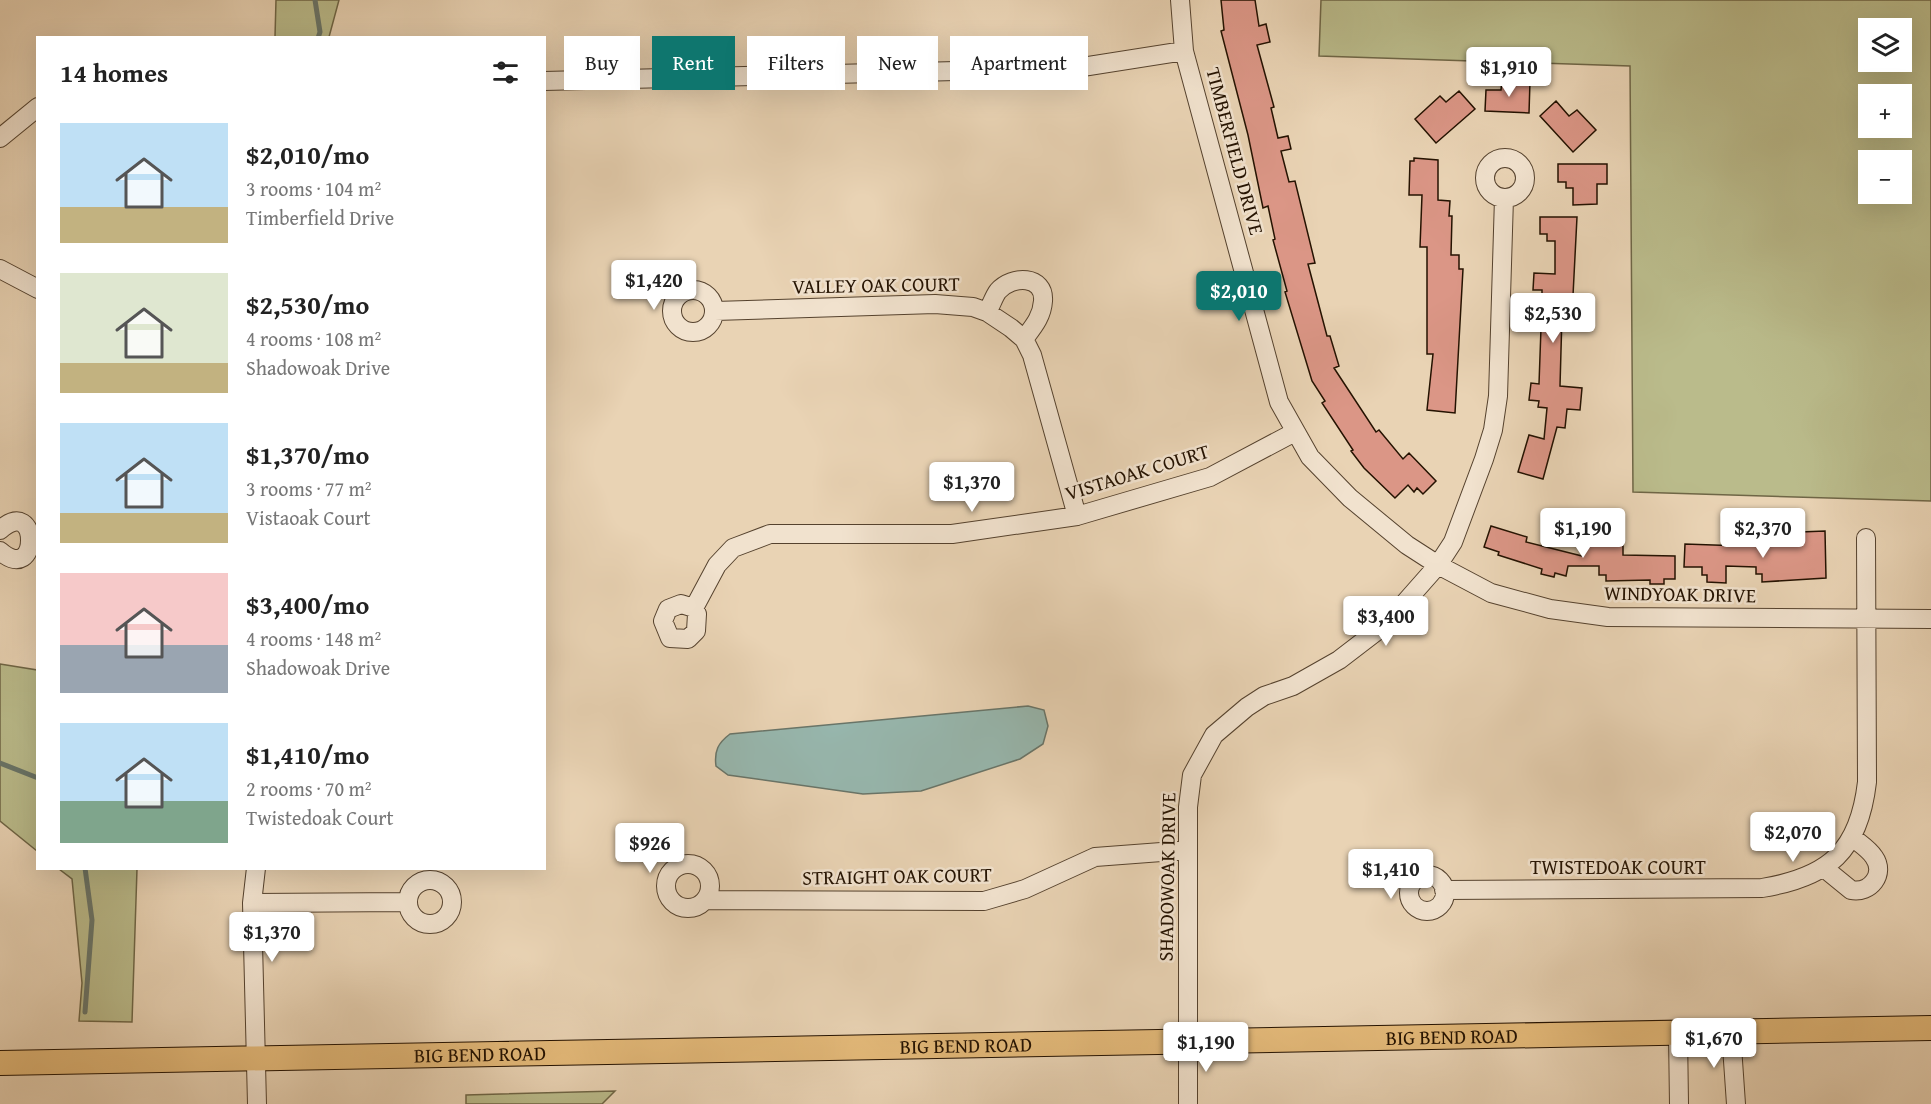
<!DOCTYPE html>
<html lang="en">
<head>
<meta charset="utf-8">
<style>
	body { margin:0; font-family:"Gentium Book Plus",serif; background:#f6f6f6; color:#222; height:100vh; display:flex; flex-direction:column; font-size:22px; white-space:nowrap }
	* { box-sizing:border-box; margin:0 }
	p { font-size:20px; color:#767676 }
	.icon { flex:none; width:33px; height:33px; fill:none; stroke:currentColor; stroke-width:2; stroke-linecap:round; stroke-linejoin:round }
	.map { position:relative; flex:1; overflow:hidden }
	.details { position:absolute; left:36px; top:36px; width:510px; height:834px; display:flex; flex-direction:column; background:#fff; border-radius:0px; box-shadow:0 6px 24px #0002 }
	.details>* { flex:none }
	.top-card { position:absolute; left:564px; top:36px; width:570px; height:54px; display:flex; gap:12px }
	.fabs { position:absolute; left:1858px; top:18px; display:grid; gap:12px }
	.fabs a { display:grid; place-items:center; width:54px; height:54px; border-radius:0px; background:#fff; box-shadow:0 6px 24px #0002; font-size:30px }
	.price { position:absolute; translate:-50% -51px; padding:0 14px; border-radius:6px; background:#fff; color:#222; font-size:20px; line-height:39px; filter:drop-shadow(0 2px 3px #0008) }
	.price::after { content:''; position:absolute; left:50%; top:36px; width:18px; height:14px; margin-left:-9px; background:inherit; clip-path:polygon(0 0,100% 0,50% 100%) }
	.price.active { background:#0f766e; color:#fff }
	ul { padding:0; list-style:none }
	li { display:flex; align-items:center; gap:18px; height:150px; padding:0 24px }
	li span { display:grid; place-items:center; flex:none; width:168px; height:120px; border-radius:0px; color:#555 }
	li>.icon { margin-inline-start:auto }
	span .icon { width:72px; height:72px; fill:#fffc; stroke-width:1 }
	li b { font-size:26px }
	h2 { display:flex; justify-content:space-between; align-items:center; height:72px; padding:0 24px; font-size:26px }
	.tag { padding:0 21px; border-radius:0px; background:#fff; box-shadow:0 6px 24px #0002; font-size:21px; line-height:54px }
	.tag.active { background:#0f766e; color:#fff }
	.map>svg:first-child { display:block }
	.green { fill:#babb8b; stroke:#6f6646; stroke-width:1.5; fill-rule:evenodd }
	.water { fill:#97b7ae; stroke:#697569; stroke-width:1.5 }
	.lines { fill:none; stroke-linecap:round; stroke-linejoin:round }
	.stream { stroke:#697569; stroke-width:5 }
	.building { fill:#db9686; stroke:#241201; stroke-width:1.5 }
	.minor-casing { stroke:#55422e; stroke-width:20 }
	.major-casing { stroke:#241201; stroke-width:26 }
	.minor { stroke:#f1e2ce; stroke-width:18 }
	.major { stroke:#e4ba7a; stroke-width:24 }
	.labels { text-anchor:middle; stroke-width:5; stroke-linejoin:round; paint-order:stroke }
	.street-label { font-size:20px; fill:#241201; stroke:#f1e2ce }
</style>
</head>
<body>
<div class="map">
<svg width="1931" height="1104" viewBox="0 0 1931 1104">
	<rect width="100%" height="100%" fill="#e9d3b4"/>
	<filter id="stains"><feTurbulence type="fractalNoise" baseFrequency=".00333" numOctaves="4"/><feColorMatrix values="0 0 0 0 .2 0 0 0 0 .09 0 0 0 0 .02 0 0 0 .5 -.17"/></filter>
	<radialGradient id="worn" r=".72"><stop offset=".6" stop-color="#630" stop-opacity="0"/><stop offset="1" stop-color="#630" stop-opacity=".3"/></radialGradient>
	<path class="green" d="M276 0H339L329 37H275Z
		M1321 0H1931V501L1633 492 1630 66 1319 56ZM1902 28V62H1869V28ZM1902 94V128H1869V94ZM1869 160H1902V194H1869Z
		M0 664 37 670V851L0 821Z
		M59 869H137L132 1022 79 1021 82 983 72 879Z
		M615 1091 602 1104H466V1095Z"/>
	<path class="water" d="M1028 706 1044 710 1048 726 1043 744 1020 759 921 791 863 794 728 775 716 766C714 751 718 743 730 734Z"/>
	<g class="lines">
		<path class="stream" d="M315 0 320 32 318 38
			M0 763 38 778
			M85 868 92 920 85 1012"/>
	</g>
	<path class="building" d="M1221 0H1255L1259 26 1266 24 1270 42 1257 45 1274 107 1271 108 1278 138 1288 136 1291 149 1281 151 1289 182 1295 181 1315 263 1308 264 1327 336H1330L1339 366 1334 368 1376 432 1379 430 1403 459 1409 453 1436 481 1423 494 1417 488 1414 492 1408 485 1395 498 1364 468 1351 451 1353 450 1322 403 1325 401 1312 381 1285 292 1287 291 1273 240 1275 239 1268 206 1263 208 1248 135 1221 31 1224 30Z
		M1502 80 1530 81 1529 113 1485 111 1486 90H1501Z
		M1459 91 1475 109 1436 143 1415 119 1440 96 1446 102Z
		M1556 101 1569 116 1577 110 1596 130 1573 152 1540 116Z
		M1414 158 1438 160V200L1450 201 1449 216H1452L1451 255H1459V269H1463L1455 413 1427 410 1433 354H1427V247H1420L1422 195H1409L1410 161H1414Z
		M1558 164H1607V184H1597V204L1573 205V188H1566V182H1558Z
		M1540 217H1577L1572 315H1562L1560 386 1582 388 1580 410 1567 409 1565 428 1557 427 1543 479 1518 472 1529 435 1544 439 1547 408 1538 407 1539 401 1529 400 1531 383 1539 384 1541 328 1548 329 1549 296H1542V290H1533L1534 273 1555 274V241H1547V234H1540Z
		M1491 526 1527 537 1526 542 1582 556V545H1623V555L1675 556V579H1664V584H1650V580L1606 581V575H1599V566H1568L1566 576 1555 573 1554 577 1541 574 1542 569 1498 555 1499 552 1484 547Z
		M1825 531 1826 578 1762 582V574H1756V567L1726 566V583L1707 582V575H1702V567H1684L1685 544 1742 546V542L1800 544V532Z"/>
	<g class="lines">
		<defs>
			<path id="minor" d="M1180 0 1184 51 1279 402 1310 457 1350 498 1407 545 1438 565 1491 593 1550 609 1608 617 1931 619
				M544 81 1076 68 1184 51
				M0 138 38 107
				M1485 178a20 20 0 1 1 40 0a20 20 0 1 1-40 0Z
				M0 269 38 289
				M672 311a21 21 0 1 1 42 0a21 21 0 1 1-42 0Z
				M715 311 935 304 973 307 987 312 1011 328 1024 339 1032 355 1077 516
				M987 312C991 306 994 296 998 291 1012 275 1045 275 1043 301 1042 317 1033 327 1024 339
				M0 530C40 494 40 586 0 551
				M694 608 681 604 668 609 663 621 670 638 688 639 696 631 697 614 694 608 717 565 733 548 770 534H952L1077 516 1210 477 1295 432
				M666 886a22 22 0 1 1 44 0a22 22 0 1 1-44 0Z
				M256 868 252 903 257 1104
				M1824 868 1851 890C1870 894 1886 874 1874 857 1869 849 1859 843 1852 837
				M1409 893a18 18 0 1 1 36 0a18 18 0 1 1-36 0Z
				M408 902a22 22 0 1 1 44 0a22 22 0 1 1-44 0Z
				M1444 890 1762 888C1829 877 1859 851 1867 782L1866 538
				M705 900 984 901 1025 889 1095 857 1188 850
				M252 903 408 902
				M1731 1032 1736 1104
				M1678 1033 1679 1104
				M1188 1104V807L1192 775 1214 735 1247 707 1264 696 1293 686 1339 660 1386 624 1438 565 1453 542 1484 459 1493 430 1498 396 1504 198"/>
			<g id="major">
				<path id="s1" d="M0 1063 1931 1028"/>
			</g>
		</defs>
		<use href="#minor" class="minor-casing"/>
		<use href="#major" class="major-casing"/>
		<use href="#minor" class="minor"/>
		<use href="#major" class="major"/>
	</g>
	<g class="labels">
		<g class="street-label">
			<text transform="translate(1235 151) rotate(75)" y="7">TIMBERFIELD DRIVE</text>
			<text transform="translate(876 285) rotate(-1)" y="7">VALLEY OAK COURT</text>
			<text transform="translate(1137 472) rotate(-17)" y="7">VISTAOAK COURT</text>
			<text transform="translate(1680 594) rotate(1)" y="7">WINDYOAK DRIVE</text>
			<text x="1618" y="874">TWISTEDOAK COURT</text>
			<text transform="translate(897 876) rotate(-1)" y="7">STRAIGHT OAK COURT</text>
			<text transform="translate(1167 877) rotate(-89)" y="7">SHADOWOAK DRIVE</text>
			<text dy="7" stroke="none"><textPath href="#s1" startOffset="1452">BIG BEND ROAD</textPath></text>
			<text dy="7" stroke="none"><textPath href="#s1" startOffset="966">BIG BEND ROAD</textPath></text>
			<text dy="7" stroke="none"><textPath href="#s1" startOffset="480">BIG BEND ROAD</textPath></text>
		</g>
	</g>
	<rect width="100%" height="100%" filter="url(#stains)"/>
	<rect width="100%" height="100%" fill="url(#worn)"/>
</svg>
<div class="fabs">
<a><svg class="icon" aria-label="layers" viewBox="0 0 24 24"><path d="M12 4l9 5-9 5-9-5zM3 14l9 5 9-5"/></svg></a>
<a>+</a>
<a>−</a>
</div>
<b class="price" style="left:1509px;top:98px">$1,910</b>
<b class="price" style="left:654px;top:311px">$1,420</b>
<b class="price active" style="left:1239px;top:322px">$2,010</b>
<b class="price" style="left:1553px;top:344px">$2,530</b>
<b class="price" style="left:972px;top:513px">$1,370</b>
<b class="price" style="left:1583px;top:559px">$1,190</b>
<b class="price" style="left:1763px;top:559px">$2,370</b>
<b class="price" style="left:1386px;top:647px">$3,400</b>
<b class="price" style="left:1793px;top:863px">$2,070</b>
<b class="price" style="left:650px;top:874px">$926</b>
<b class="price" style="left:1391px;top:900px">$1,410</b>
<b class="price" style="left:272px;top:963px">$1,370</b>
<b class="price" style="left:1714px;top:1069px">$1,670</b>
<b class="price" style="left:1206px;top:1073px">$1,190</b>
<div class="top-card">
<a class="tag">Buy</a>
<a class="tag active">Rent</a>
<a class="tag">Filters</a>
<a class="tag">New</a>
<a class="tag">Apartment</a>
</div>
<section class="details">
<h2>14 homes<svg class="icon" aria-label="filters" viewBox="0 0 24 24"><path d="M4 7h16M4 17h16"/><circle cx="9" cy="7" r="2"/><circle cx="15" cy="17" r="2"/></svg></h2>
<ul>
<li><span style="background:linear-gradient(#bfe0f5 70%,#c2b280 0)"><svg class="icon" aria-label="home" viewBox="0 0 24 24"><path d="M3 11l9-7 9 7M6 9v11h12V9"/></svg></span><div><b>$2,010/mo</b><p>3 rooms · 104 m²</p><p>Timberfield Drive</p></div></li>
<li><span style="background:linear-gradient(#dfe7d0 75%,#c2b280 0)"><svg class="icon" aria-label="home" viewBox="0 0 24 24"><path d="M3 11l9-7 9 7M6 9v11h12V9"/></svg></span><div><b>$2,530/mo</b><p>4 rooms · 108 m²</p><p>Shadowoak Drive</p></div></li>
<li><span style="background:linear-gradient(#bfe0f5 75%,#c2b280 0)"><svg class="icon" aria-label="home" viewBox="0 0 24 24"><path d="M3 11l9-7 9 7M6 9v11h12V9"/></svg></span><div><b>$1,370/mo</b><p>3 rooms · 77 m²</p><p>Vistaoak Court</p></div></li>
<li><span style="background:linear-gradient(#f6c9c9 60%,#9aa5b1 0)"><svg class="icon" aria-label="home" viewBox="0 0 24 24"><path d="M3 11l9-7 9 7M6 9v11h12V9"/></svg></span><div><b>$3,400/mo</b><p>4 rooms · 148 m²</p><p>Shadowoak Drive</p></div></li>
<li><span style="background:linear-gradient(#bfe0f5 65%,#7fa58c 0)"><svg class="icon" aria-label="home" viewBox="0 0 24 24"><path d="M3 11l9-7 9 7M6 9v11h12V9"/></svg></span><div><b>$1,410/mo</b><p>2 rooms · 70 m²</p><p>Twistedoak Court</p></div></li>
</ul>
</section>
</div>
</body>
</html>
